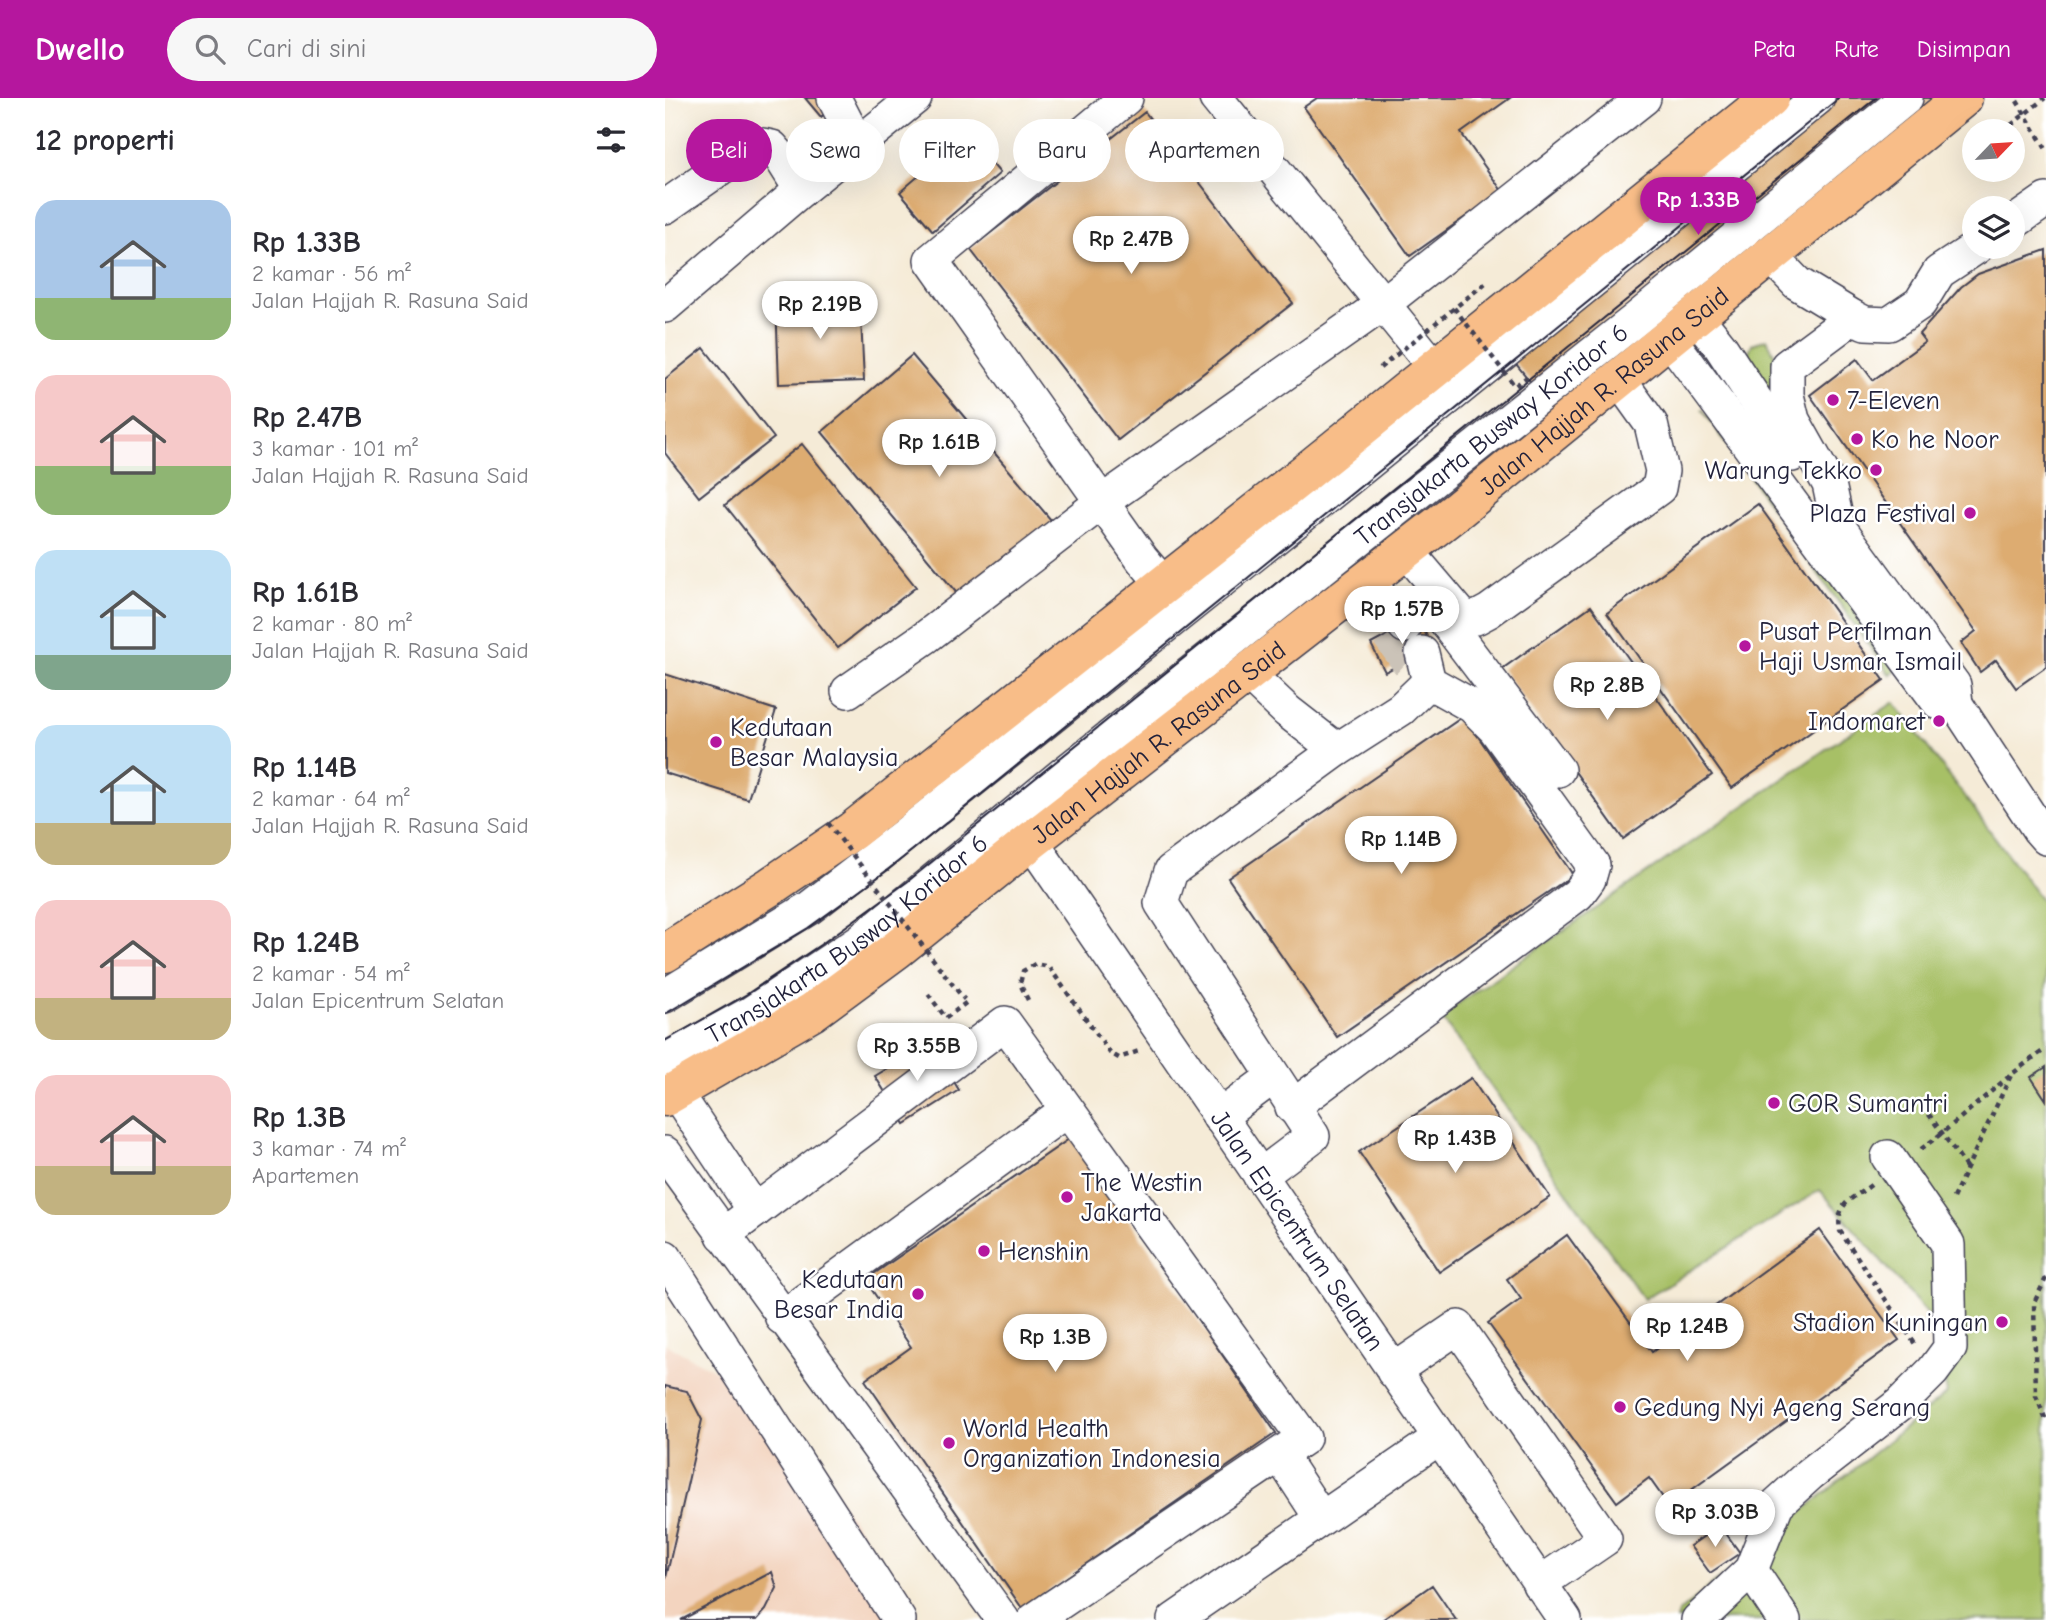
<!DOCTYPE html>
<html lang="id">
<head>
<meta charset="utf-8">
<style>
	body { margin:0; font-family:"Comic Neue",sans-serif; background:#f7f7f7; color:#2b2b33; height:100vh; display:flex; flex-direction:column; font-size:26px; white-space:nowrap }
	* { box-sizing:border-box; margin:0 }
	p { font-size:23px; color:#7c7c81 }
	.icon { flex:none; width:38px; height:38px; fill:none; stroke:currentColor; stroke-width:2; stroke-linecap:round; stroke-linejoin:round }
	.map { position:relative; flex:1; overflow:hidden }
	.panel { display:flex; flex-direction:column; background:#fff; width:665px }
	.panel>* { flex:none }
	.hud { position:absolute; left:21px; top:21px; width:665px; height:63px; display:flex; gap:14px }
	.needle { width:46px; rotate:65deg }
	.buttons { position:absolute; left:1297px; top:21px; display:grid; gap:14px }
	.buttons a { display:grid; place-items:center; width:63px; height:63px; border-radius:50%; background:#fff; box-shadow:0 7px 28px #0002; font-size:35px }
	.price { position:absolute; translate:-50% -60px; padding:0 16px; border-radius:24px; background:#fff; color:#222; font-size:23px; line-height:46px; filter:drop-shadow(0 2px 4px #0008) }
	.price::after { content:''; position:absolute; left:50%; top:42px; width:21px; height:16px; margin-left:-10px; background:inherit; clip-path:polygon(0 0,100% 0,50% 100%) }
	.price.current { background:#b5179e; color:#fff }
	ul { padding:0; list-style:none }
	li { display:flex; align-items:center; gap:21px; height:175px; padding:0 35px }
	li span { display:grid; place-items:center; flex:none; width:196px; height:140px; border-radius:21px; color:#555 }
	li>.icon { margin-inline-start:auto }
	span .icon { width:84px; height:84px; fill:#fffc; stroke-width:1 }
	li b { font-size:30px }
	h2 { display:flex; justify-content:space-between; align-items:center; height:84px; padding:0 35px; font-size:30px }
	.pill { padding:0 24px; border-radius:32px; background:#fff; box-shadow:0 7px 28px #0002; font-size:24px; line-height:63px }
	.pill.current { background:#b5179e; color:#fff }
	header { display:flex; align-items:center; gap:42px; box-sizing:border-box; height:98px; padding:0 35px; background:#b5179e; color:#fff }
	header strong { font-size:33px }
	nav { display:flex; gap:38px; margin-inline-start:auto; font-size:24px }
	.search { width:490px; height:63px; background:#f7f7f7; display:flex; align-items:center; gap:18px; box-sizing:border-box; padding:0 24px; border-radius:38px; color:#7c7c81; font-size:26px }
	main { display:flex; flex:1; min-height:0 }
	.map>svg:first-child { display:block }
	.built { fill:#f3d4bf }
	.green { fill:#a7c066; stroke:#647150; stroke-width:2 }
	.building { fill:#ddac71 }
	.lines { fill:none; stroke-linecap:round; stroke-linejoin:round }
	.minor-tunnel { stroke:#cbc3b8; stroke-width:33; stroke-dasharray:33 17; stroke-linecap:butt }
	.minor-casing { stroke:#424052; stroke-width:36 }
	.major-casing { stroke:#424052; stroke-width:41 }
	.path { stroke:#424052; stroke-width:4.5; stroke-dasharray:5 5; stroke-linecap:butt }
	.minor { stroke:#fff; stroke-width:33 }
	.major { stroke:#f8bd88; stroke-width:38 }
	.tram { stroke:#22223b; stroke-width:2 }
	.path-bridge { stroke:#424052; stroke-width:4.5; stroke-dasharray:5 5; stroke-linecap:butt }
	.poi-dot { fill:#b5179e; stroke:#fff; stroke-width:2.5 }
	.labels { text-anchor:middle; stroke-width:5; stroke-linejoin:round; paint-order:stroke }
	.street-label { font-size:26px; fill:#22223b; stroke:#fff }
	.poi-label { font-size:26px; fill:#22223b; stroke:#fff; text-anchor:start }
</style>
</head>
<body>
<header>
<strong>Dwello</strong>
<div class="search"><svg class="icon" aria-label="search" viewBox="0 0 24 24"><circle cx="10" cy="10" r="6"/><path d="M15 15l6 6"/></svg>Cari di sini</div>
<nav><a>Peta</a><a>Rute</a><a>Disimpan</a></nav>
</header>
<main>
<section class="panel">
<h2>12 properti<svg class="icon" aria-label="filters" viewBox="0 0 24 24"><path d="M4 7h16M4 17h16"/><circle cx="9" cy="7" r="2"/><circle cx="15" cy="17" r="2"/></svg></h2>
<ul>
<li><span style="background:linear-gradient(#a9c7e8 70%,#8fb573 0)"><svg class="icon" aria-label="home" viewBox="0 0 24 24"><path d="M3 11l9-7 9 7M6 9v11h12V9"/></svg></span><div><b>Rp 1.33B</b><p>2 kamar · 56 m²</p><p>Jalan Hajjah R. Rasuna Said</p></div></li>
<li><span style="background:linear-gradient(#f6c9c9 65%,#8fb573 0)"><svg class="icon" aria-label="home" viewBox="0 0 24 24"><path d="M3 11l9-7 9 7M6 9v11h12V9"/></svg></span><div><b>Rp 2.47B</b><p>3 kamar · 101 m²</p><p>Jalan Hajjah R. Rasuna Said</p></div></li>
<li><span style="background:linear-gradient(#bfe0f5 75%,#7fa58c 0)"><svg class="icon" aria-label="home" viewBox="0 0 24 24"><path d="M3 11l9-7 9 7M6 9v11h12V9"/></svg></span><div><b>Rp 1.61B</b><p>2 kamar · 80 m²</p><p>Jalan Hajjah R. Rasuna Said</p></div></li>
<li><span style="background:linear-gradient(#bfe0f5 70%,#c2b280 0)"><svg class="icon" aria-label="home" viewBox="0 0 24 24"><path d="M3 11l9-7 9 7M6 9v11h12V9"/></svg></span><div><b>Rp 1.14B</b><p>2 kamar · 64 m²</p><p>Jalan Hajjah R. Rasuna Said</p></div></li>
<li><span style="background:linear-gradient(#f6c9c9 70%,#c2b280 0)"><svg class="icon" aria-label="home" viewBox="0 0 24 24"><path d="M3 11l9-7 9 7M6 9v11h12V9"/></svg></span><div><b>Rp 1.24B</b><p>2 kamar · 54 m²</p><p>Jalan Epicentrum Selatan</p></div></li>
<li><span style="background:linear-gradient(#f6c9c9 65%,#c2b280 0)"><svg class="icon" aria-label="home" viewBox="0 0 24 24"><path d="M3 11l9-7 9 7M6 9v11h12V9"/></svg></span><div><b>Rp 1.3B</b><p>3 kamar · 74 m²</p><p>Apartemen</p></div></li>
</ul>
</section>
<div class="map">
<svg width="1381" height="1522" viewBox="0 0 1381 1522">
	<rect width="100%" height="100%" fill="#fff"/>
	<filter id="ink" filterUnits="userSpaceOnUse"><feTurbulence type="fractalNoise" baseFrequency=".0143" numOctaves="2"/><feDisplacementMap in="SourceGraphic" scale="14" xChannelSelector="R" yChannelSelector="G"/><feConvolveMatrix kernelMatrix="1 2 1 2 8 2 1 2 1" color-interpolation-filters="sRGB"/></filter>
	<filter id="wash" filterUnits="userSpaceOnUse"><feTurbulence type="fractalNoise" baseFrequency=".00686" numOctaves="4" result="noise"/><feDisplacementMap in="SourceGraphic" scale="28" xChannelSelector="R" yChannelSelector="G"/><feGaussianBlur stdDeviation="1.57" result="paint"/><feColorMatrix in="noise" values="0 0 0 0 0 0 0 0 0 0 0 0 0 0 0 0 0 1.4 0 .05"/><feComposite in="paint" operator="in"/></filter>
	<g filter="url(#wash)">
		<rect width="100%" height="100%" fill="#f5ebd7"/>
		<path class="built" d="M0 1246 107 1303 256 1522H0Z"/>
		<path class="green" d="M1102 241 1116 271 1107 280V305L1079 265 1087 246Z
			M1037 311 1236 568 1225 577Z
			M1229 604 1381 808V1522H1011L1013 1515 1282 1295 1266 1220 1155 1092 979 1201 775 918Z"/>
		<g id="blocks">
			<path class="building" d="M140 0H178L156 19Z
				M652 0H845L796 35 837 93 745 158 639 9Z
				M1131 0H1271L888 311 832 243Z
				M480 14 628 205 453 342 305 151Z
				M302 36 335 75 268 133 235 94Z
				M1381 152V569L1351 590 1331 562 1315 574 1296 545 1311 533 1145 297 1192 261 1208 282 1260 244 1254 236 1296 189 1313 176Z
				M195 199 199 283 114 286 111 202Z
				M39 250 109 340 34 399 0 355V281Z
				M247 257 391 428 300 505 157 334Z
				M137 346 251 489 173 550 60 407Z
				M1093 406 1219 582 1067 690 942 515Z
				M926 508 1047 677 958 741 837 571Z
				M753 521 768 550 720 574 706 546Z
				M0 576 111 612 83 701 0 675Z
				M799 618 908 777 672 939 563 780Z
				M265 945 294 992 240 1026 210 978Z
				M1381 969V1002L1366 979Z
				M806 980 885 1099 774 1174 694 1054Z
				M407 1039 611 1335 357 1510 200 1282 246 1249 200 1182Z
				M1155 1132 1234 1242 1004 1408 984 1380 952 1404 823 1225 856 1201 842 1181 902 1137 987 1254Z
				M0 1288 22 1293 37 1322 1 1480Z
				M1055 1427 1075 1455 1045 1475 1025 1448Z
				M107 1474 112 1490 101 1512 92 1522H16Z
				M767 1487 791 1522H717Z"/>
		</g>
	</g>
	<g filter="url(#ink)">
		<use href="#blocks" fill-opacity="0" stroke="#424052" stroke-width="2"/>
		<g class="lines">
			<path class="minor-tunnel" d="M723 537 742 563 764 584"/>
			<defs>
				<g id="minor">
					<path d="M169 0 193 47"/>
					<path d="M461 0 266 162 477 461 499 487"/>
					<path d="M551 0 770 270"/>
					<path d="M0 109 80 53 98 47 107 49 114 57 136 92"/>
					<path d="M1348 125 1381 102"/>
					<path d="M1105 157 1132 185 1188 219"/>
					<path d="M0 208 136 92 250 0"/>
					<path d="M1031 218 1055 248 1127 357"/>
					<path d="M1004 240C1095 361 1184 484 1274 605L1291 606 1289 587 1173 428 1164 386 1128 322 1122 297V268L1188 219 1200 225 1224 226 1255 205 1274 174 1312 149"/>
					<path d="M741 452 797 518 811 520 824 513 994 390 997 373 986 326 953 280"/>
					<path d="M702 483 740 528"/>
					<path d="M768 507 893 672"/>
					<path d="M583 576 622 613 672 652"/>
					<path d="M183 593 261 539 437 404 718 206 979 0"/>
					<path d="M1291 606 1374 732 1381 740"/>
					<path id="s1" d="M366 743 900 1522"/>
					<path d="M0 898 144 810 238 738 687 378 1153 0"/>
					<path id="s2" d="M0 962 86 915 196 842 397 677 970 222 1241 0"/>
					<path d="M10 993 90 1113"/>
					<path d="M627 1009 913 796 924 781 928 767 830 631 807 608 764 584 757 555"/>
					<path d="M554 1019 608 979"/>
					<path d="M0 1055 338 1522"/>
					<path d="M595 1078 648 1038 496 805 506 773 672 652 736 611 764 584"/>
					<path d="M58 1137 340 925 639 1340 369 1522"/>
					<path d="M0 1159 234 1522"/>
					<path d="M117 1220 402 1012"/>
					<path d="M728 1273 793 1229 940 1441 874 1486"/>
					<path d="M624 1371 656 1420"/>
					<path d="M1086 1472 1119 1522"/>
					<path d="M509 1522 774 1340"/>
					<path d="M1033 1522 1086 1472 1112 1406 1145 1376 1235 1306 1268 1273 1285 1250 1283 1146 1223 1059"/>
				</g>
				<g id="major">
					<path d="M0 855 106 788 187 733 640 375 1105 0"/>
					<path id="s3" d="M0 999 147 914 231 852 366 743 794 411 1298 0"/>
				</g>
			</defs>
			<use href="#minor" class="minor-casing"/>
			<use href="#major" class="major-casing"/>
			<path class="path" d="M1352 3 1381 51
				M1338 33 1346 27
				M263 896 281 920 302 904 298 900
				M363 902 355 886 358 873 370 866 384 869 445 955 454 960 474 953
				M1258 1008 1303 1072
				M1256 1051C1299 1020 1336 981 1381 951
				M1206 1087C1185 1103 1171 1104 1175 1133L1250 1246
				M1288 1100 1347 975
				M1381 1180 1369 1205 1371 1298 1381 1322"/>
			<use href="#minor" class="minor"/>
			<use href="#major" class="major"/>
			<path class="tram" d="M0 916 143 830 223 772 1174 0
				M0 943 82 896 155 847 242 784 1211 0"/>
			<path class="path-bridge" d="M1346 27 1380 0
				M789 210 850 288 862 279
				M715 270 823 183
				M163 725 298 900"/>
		</g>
	</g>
	<g class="poi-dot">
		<circle cx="1168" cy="302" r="7"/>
		<circle cx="1192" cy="341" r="7"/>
		<circle cx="1211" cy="372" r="7"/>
		<circle cx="1305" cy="415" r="7"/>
		<circle cx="1080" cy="548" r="7"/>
		<circle cx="1274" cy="623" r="7"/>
		<circle cx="51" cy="644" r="7"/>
		<circle cx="1109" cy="1005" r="7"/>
		<circle cx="402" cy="1099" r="7"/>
		<circle cx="319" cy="1153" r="7"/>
		<circle cx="253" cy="1196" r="7"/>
		<circle cx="1337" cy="1224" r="7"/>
		<circle cx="955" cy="1309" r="7"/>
		<circle cx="284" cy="1345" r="7"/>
	</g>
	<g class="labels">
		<g class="street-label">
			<text dy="9" stroke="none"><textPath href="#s3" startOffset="1176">Jalan Hajjah R. Rasuna Said</textPath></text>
			<text dy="9" stroke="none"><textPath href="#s2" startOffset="1038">Transjakarta Busway Koridor 6</textPath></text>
			<text dy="9" stroke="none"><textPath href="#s3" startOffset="609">Jalan Hajjah R. Rasuna Said</textPath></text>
			<text dy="9" stroke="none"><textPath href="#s2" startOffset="219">Transjakarta Busway Koridor 6</textPath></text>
			<text dy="9" stroke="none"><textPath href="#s1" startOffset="472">Jalan Epicentrum Selatan</textPath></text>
		</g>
		<g class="poi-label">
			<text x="1182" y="311">7-Eleven</text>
			<text x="1206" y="350">Ko he Noor</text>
			<text x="1197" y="381" text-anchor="end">Warung Tekko</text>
			<text x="1291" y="424" text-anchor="end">Plaza Festival</text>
			<text x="1094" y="542">Pusat Perfilman<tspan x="1094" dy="30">Haji Usmar Ismail</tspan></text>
			<text x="1260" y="632" text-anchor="end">Indomaret</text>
			<text x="65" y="638">Kedutaan<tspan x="65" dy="30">Besar Malaysia</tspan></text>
			<text x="1123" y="1014">GOR Sumantri</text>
			<text x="416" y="1093">The Westin<tspan x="416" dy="30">Jakarta</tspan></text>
			<text x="333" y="1162">Henshin</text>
			<text x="239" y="1190" text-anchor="end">Kedutaan<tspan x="239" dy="30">Besar India</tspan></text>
			<text x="1323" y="1233" text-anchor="end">Stadion Kuningan</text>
			<text x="969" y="1318">Gedung Nyi Ageng Serang</text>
			<text x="298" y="1339">World Health<tspan x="298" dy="30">Organization Indonesia</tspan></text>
		</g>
	</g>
</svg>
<div class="buttons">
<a><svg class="needle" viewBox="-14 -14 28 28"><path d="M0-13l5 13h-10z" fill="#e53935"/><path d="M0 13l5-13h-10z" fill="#7c7c81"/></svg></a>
<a><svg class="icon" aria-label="layers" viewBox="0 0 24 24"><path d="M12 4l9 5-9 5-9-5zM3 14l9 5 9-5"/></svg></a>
</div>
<b class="price current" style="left:1033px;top:139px">Rp 1.33B</b>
<b class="price" style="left:466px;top:178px">Rp 2.47B</b>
<b class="price" style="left:155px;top:243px">Rp 2.19B</b>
<b class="price" style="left:274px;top:381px">Rp 1.61B</b>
<b class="price" style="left:737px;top:548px">Rp 1.57B</b>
<b class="price" style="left:942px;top:624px">Rp 2.8B</b>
<b class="price" style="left:736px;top:778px">Rp 1.14B</b>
<b class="price" style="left:252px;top:985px">Rp 3.55B</b>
<b class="price" style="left:790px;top:1077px">Rp 1.43B</b>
<b class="price" style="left:1022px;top:1265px">Rp 1.24B</b>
<b class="price" style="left:390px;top:1276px">Rp 1.3B</b>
<b class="price" style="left:1050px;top:1451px">Rp 3.03B</b>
<div class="hud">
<a class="pill current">Beli</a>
<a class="pill">Sewa</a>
<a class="pill">Filter</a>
<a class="pill">Baru</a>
<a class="pill">Apartemen</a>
</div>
</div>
</main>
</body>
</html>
